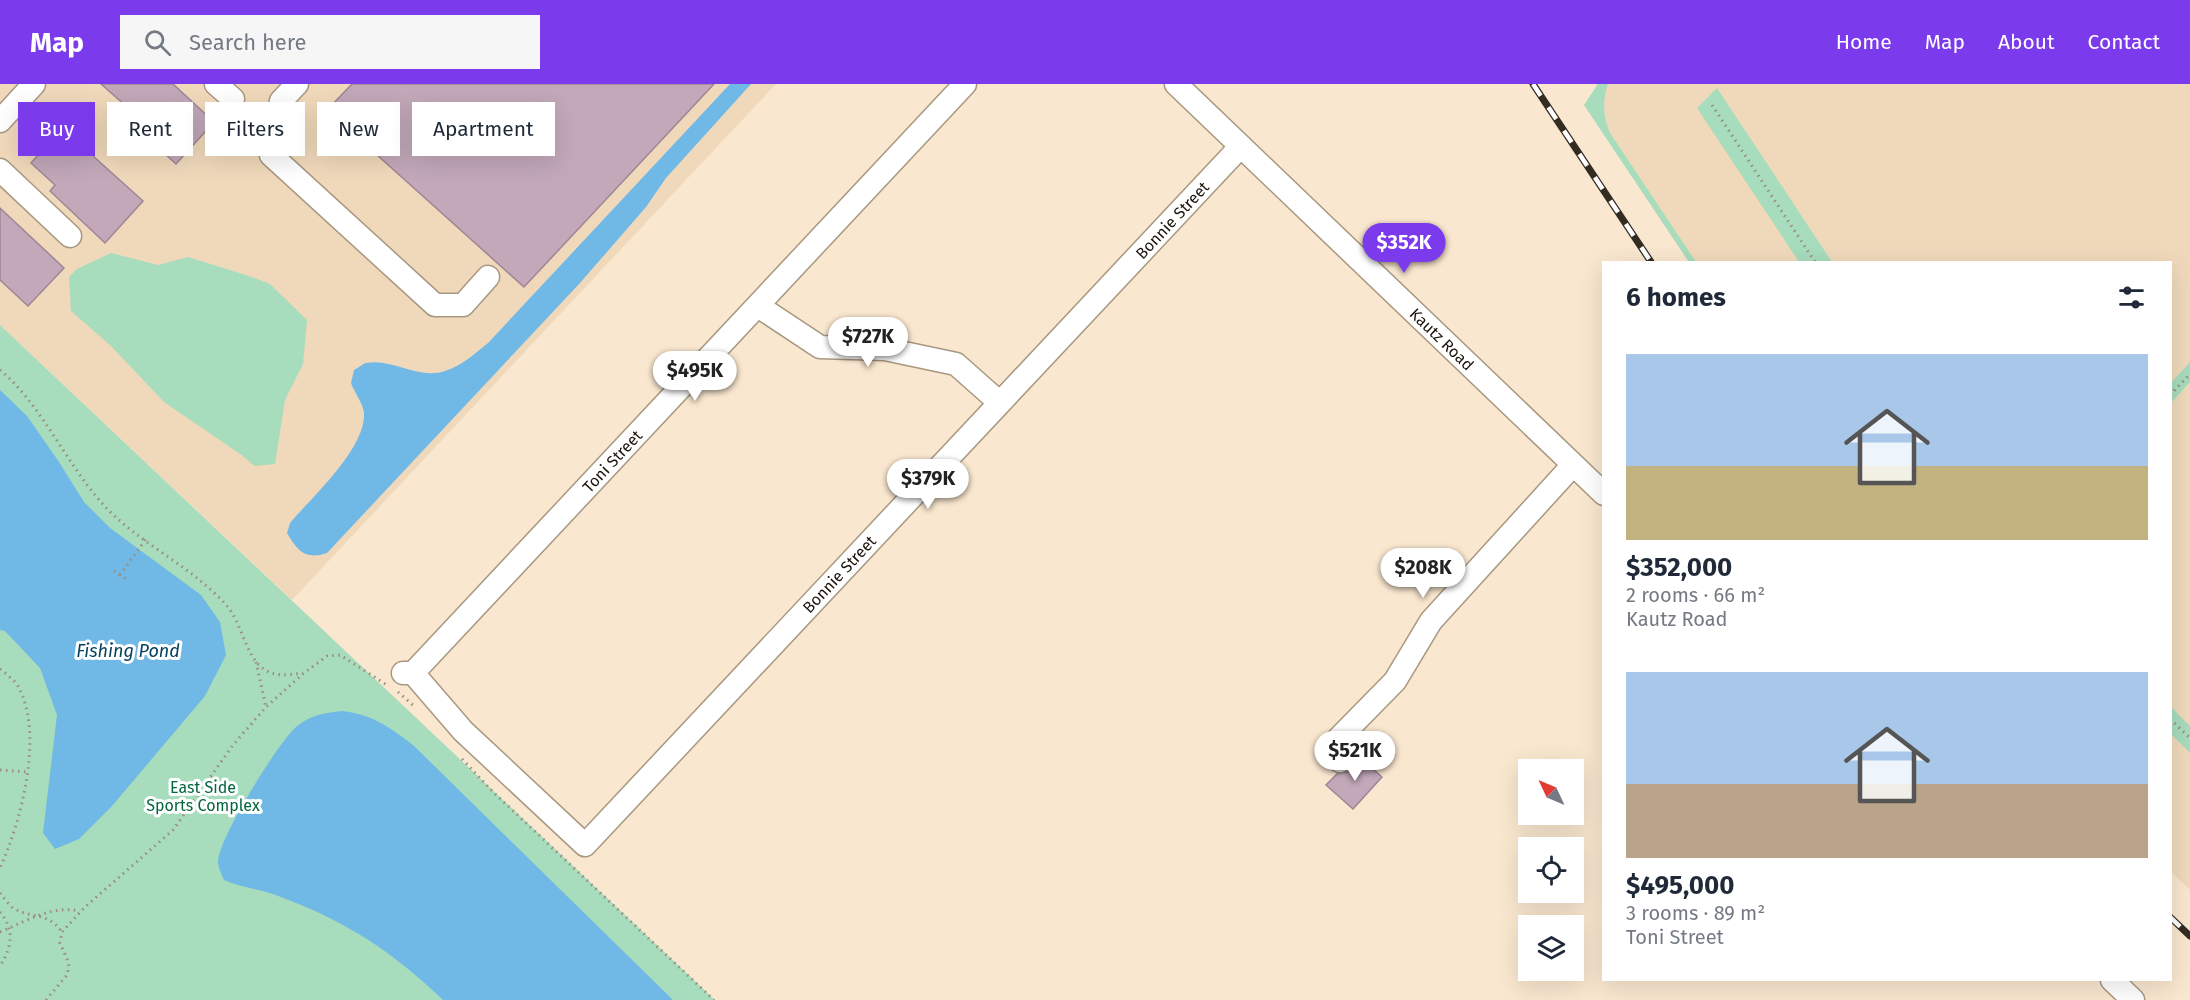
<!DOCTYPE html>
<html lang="en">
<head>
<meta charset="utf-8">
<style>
	body { margin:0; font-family:"Fira Sans",sans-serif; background:#f6f6f7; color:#1f2937; height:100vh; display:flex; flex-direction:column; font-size:22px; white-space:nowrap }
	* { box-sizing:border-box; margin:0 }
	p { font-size:20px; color:#747a83 }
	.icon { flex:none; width:33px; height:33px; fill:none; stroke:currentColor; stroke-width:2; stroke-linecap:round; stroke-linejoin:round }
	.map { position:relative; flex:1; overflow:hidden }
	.side { position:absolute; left:1602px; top:177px; width:570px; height:720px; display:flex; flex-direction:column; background:#fff; border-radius:0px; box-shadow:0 6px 24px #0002 }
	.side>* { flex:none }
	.banner { position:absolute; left:18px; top:18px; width:570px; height:54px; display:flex; gap:12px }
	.needle { width:39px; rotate:314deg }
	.tools { position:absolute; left:1518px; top:675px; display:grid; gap:12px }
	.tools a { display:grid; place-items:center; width:66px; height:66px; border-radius:0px; background:#fff; box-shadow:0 6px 24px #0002; font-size:30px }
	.price { position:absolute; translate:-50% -51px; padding:0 14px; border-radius:21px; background:#fff; color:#222; font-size:20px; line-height:39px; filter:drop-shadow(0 2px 3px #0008) }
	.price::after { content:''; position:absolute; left:50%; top:36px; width:18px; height:14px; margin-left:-9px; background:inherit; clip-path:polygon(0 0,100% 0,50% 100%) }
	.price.selected { background:#7c3aed; color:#fff }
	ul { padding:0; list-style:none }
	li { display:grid; align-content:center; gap:12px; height:318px; padding:0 24px }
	li span { display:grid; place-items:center; height:186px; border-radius:0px; color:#555 }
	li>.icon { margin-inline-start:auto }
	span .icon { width:108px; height:108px; fill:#fffc; stroke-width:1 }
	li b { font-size:26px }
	h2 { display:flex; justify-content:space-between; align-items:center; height:72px; padding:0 24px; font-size:26px }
	.tag { padding:0 21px; border-radius:0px; background:#fff; box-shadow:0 6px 24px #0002; font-size:21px; line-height:54px }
	.tag.selected { background:#7c3aed; color:#fff }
	header { display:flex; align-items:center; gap:36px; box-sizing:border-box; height:84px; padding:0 30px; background:#7c3aed; color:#fff }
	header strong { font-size:28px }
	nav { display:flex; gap:33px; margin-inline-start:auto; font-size:21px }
	.search { width:420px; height:54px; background:#f6f6f7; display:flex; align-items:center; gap:15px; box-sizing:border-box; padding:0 21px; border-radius:0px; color:#747a83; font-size:22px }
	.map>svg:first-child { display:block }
	.built { fill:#f0d9bb }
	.green { fill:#a7dcbc }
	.water { fill:#70b8e6 }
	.building { fill:#c2a8b9; stroke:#9e8696; stroke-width:1.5 }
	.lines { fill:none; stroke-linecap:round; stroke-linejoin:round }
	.minor-casing { stroke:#a89881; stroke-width:25 }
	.path { stroke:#9a8d7c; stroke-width:3; stroke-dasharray:1.5 4.5; stroke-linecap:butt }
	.minor { stroke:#fff; stroke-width:22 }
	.rail-casing { stroke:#332c21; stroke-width:7 }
	.rail { stroke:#fff; stroke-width:4.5; stroke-dasharray:14; stroke-linecap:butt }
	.labels { text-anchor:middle; stroke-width:6; stroke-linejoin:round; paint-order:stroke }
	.street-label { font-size:16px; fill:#1a140b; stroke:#fff }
	.park-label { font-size:16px; fill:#04653e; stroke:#fff }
	.water-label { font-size:18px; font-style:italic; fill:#054160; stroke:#fff }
</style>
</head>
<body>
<header>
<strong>Map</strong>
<div class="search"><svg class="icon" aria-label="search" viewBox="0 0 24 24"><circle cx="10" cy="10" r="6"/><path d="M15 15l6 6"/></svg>Search here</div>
<nav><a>Home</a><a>Map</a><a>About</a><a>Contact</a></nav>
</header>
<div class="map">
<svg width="2190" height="916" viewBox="0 0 2190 916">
	<rect width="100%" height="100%" fill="#f9e7cf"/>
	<path class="built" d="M0 0H776L292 516 0 241Z
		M1598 0H2190V806L2170 787V178H1689L1584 21Z"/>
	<path class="green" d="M1598 0H1608C1602 16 1603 34 1610 49L1696 178H1689L1584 21Z
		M1717 4 1832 178H1799L1697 24Z
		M111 169 158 181 188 173 249 192 270 200 307 236 303 280 285 316 275 380 254 382 243 372 164 318 110 261 71 227 69 193 77 185Z
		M0 241 715 916H0Z
		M2190 278V298L2171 319V299Z
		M2171 623 2190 642V669L2171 650Z"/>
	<path class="water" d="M730 0H751L666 94 646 123 580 199 327 469C306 476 298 468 287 449L290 439C313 412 366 364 364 329 363 319 354 308 351 299L354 286C358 284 362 280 366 279 393 274 418 296 445 287 462 282 474 270 488 259Z
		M0 306 27 332 59 378 84 418 110 444 201 511 220 538 226 571 205 612 112 722 79 755 55 765 43 749 57 631 40 584 5 547 0 546Z
		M342 627C373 631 388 642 413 661L673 916H443C392 867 347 838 281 813 262 805 242 804 224 796 222 791 218 783 218 778 218 755 278 659 296 643 310 631 324 629 342 627Z"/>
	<path class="building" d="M101 0H173L214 38 176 80 121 30 127 23Z
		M352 0H714L524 203 327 26Z
		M62 44 143 117 105 159 50 107 55 101 31 79Z
		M0 124 64 184 28 222 0 196Z
		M1355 669 1382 693 1353 725 1326 701 1337 690 1348 688 1352 682Z"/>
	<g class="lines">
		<defs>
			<path id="minor" d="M216 0 233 15
				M297 0 281 17 271 71 435 221H463L488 193
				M1176 0 1604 410
				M0 37 34 0
				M0 86 70 152
				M758 222 820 263 885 265 956 280 1000 319
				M403 589H413L965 0
				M413 589 463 647 585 761 1241 62
				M1340 677 1338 655 1395 597 1431 537 1573 381
				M2112 896 2133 916"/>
		</defs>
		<use href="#minor" class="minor-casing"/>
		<path class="path" d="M1712 21 1815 178
			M0 286C39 318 66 378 100 417 135 458 190 480 227 522 241 538 245 568 260 582 273 594 286 591 303 589
			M2170 311 2190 290
			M114 487 126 495
			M120 491 146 455
			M256 578 266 623
			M0 585C6 590 16 597 19 604 44 652 21 738 0 784
			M398 608 415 623
			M2170 635 2190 654
			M462 675 492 707 714 916
			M0 686 27 688
			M0 809C4 814 8 820 13 824 33 836 45 826 62 848
			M0 828C15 846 12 863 0 882
			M0 848C27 837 51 821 80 827
			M46 916 67 891 69 882 67 875 60 859 62 848 85 823 173 746 233 661 266 623 304 589 327 572 340 571 387 601"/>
		<use href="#minor" class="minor"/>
		<defs>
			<path id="rail" d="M1533 0 1651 178
				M2170 833 2190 852"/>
		</defs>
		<use href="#rail" class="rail-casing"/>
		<use href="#rail" class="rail"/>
	</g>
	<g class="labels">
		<g class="street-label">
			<text transform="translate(1172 136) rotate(-47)" y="6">Bonnie Street</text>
			<text transform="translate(1442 255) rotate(44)" y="6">Kautz Road</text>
			<text transform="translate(612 377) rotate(-47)" y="6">Toni Street</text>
			<text transform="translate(839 490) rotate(-47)" y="6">Bonnie Street</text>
		</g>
		<g class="park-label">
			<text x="203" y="709">East Side<tspan x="203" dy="18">Sports Complex</tspan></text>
		</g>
		<g class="water-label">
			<text x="128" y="573">Fishing Pond</text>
		</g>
	</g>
</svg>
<div class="tools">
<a><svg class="needle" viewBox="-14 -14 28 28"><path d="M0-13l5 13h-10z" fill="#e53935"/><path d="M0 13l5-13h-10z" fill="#747a83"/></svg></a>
<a><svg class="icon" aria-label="locate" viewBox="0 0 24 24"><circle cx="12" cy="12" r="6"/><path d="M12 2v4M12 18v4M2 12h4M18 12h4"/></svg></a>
<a><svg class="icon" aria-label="layers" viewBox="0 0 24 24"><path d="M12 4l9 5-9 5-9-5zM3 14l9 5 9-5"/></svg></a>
</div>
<b class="price selected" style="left:1404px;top:190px">$352K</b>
<b class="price" style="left:868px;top:284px">$727K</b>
<b class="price" style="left:695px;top:318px">$495K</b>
<b class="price" style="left:928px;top:426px">$379K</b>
<b class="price" style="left:1423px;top:515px">$208K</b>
<b class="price" style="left:1355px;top:698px">$521K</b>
<div class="banner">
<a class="tag selected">Buy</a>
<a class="tag">Rent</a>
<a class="tag">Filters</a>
<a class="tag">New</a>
<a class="tag">Apartment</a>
</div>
<section class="side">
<h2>6 homes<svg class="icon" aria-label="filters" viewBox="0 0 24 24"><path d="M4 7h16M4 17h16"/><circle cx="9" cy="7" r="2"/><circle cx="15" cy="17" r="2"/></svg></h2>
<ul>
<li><span style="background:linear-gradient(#a9c7e8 60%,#c2b280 0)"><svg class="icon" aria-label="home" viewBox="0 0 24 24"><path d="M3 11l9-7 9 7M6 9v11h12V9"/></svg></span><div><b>$352,000</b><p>2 rooms · 66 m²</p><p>Kautz Road</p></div></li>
<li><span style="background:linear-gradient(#a9c7e8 60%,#b9a48a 0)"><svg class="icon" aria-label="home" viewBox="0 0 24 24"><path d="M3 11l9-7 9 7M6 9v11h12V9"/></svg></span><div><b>$495,000</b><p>3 rooms · 89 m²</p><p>Toni Street</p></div></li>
</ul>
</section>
</div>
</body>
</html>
